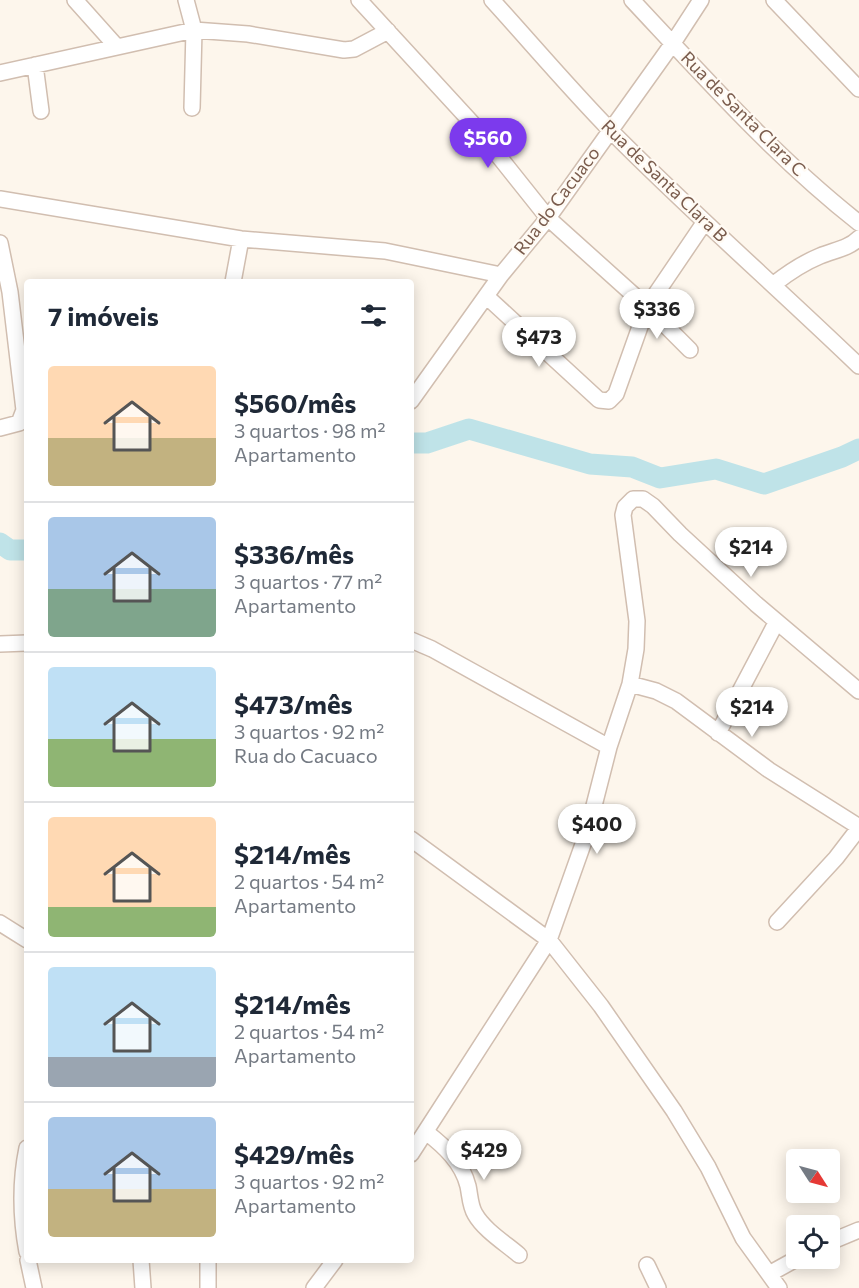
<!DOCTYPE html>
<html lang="pt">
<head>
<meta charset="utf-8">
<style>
	body { margin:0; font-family:Commissioner,sans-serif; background:#f6f6f7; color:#1f2937; height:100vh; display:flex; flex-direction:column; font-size:22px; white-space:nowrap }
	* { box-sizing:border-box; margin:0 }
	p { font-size:20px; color:#747a83 }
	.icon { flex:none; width:33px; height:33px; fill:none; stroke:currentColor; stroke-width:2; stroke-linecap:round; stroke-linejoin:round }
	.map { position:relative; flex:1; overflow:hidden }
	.sheet { position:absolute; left:24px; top:279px; width:390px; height:984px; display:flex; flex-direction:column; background:#fff; border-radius:6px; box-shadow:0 3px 15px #0003 }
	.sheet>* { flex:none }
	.needle { width:39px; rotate:126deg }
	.controls { position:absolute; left:786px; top:1149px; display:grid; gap:12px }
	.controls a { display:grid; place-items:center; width:54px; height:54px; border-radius:6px; background:#fff; box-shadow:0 3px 15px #0003; font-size:30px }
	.price { position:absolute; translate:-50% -51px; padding:0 14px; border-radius:21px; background:#fff; color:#222; font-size:20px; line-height:39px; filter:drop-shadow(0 2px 3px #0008) }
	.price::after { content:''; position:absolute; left:50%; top:36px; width:18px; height:14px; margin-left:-9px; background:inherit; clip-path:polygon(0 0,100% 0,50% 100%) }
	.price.on { background:#7c3aed; color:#fff }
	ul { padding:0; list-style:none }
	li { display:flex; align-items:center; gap:18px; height:150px; padding:0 24px }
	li+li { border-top:2px solid #e0e1e3 }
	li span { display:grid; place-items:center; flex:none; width:168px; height:120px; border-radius:6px; color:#555 }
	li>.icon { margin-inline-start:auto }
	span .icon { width:72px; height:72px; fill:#fffc; stroke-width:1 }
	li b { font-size:26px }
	h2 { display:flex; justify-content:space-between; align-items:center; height:72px; padding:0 24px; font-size:26px }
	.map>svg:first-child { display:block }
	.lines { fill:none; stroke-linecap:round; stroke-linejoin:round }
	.river { stroke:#bfe3e8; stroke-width:21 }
	.minor-casing { stroke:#d1beb0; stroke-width:18 }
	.minor { stroke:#fff; stroke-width:15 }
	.labels { text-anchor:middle; stroke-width:4.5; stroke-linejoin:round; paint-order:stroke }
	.street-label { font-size:18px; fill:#7a5c4d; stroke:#fffaf3 }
</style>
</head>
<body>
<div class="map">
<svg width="859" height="1288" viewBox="0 0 859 1288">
	<rect width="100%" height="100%" fill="#fdf6ec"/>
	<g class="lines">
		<path class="river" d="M411 443H427L469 429 590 464 632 467 660 478 716 469 764 484 842 457 859 449
			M0 543 10 550H27"/>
		<defs>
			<path id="minor" d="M75 0 117 47
				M186 0 194 30 192 108
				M359 0 473 124 548 218 647 307 690 350
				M492 0C532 44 570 89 611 131 691 212 777 287 859 366
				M632 0C704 77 775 157 859 223
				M774 0 859 89
				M35 65 41 111
				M0 73 194 30 248 34 344 50 354 49 388 31
				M0 199 241 239 385 251 501 275
				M0 243 10 292 24 410 19 423 0 428
				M233 282 241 239
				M774 284C788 273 803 263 820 256 834 250 848 249 859 238
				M486 296 599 400 609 401 616 394 647 307 704 223
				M411 401 501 275 548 218 673 43 701 0
				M411 640 432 649 609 747
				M0 644 27 643
				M630 684 656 691 676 701 769 770 859 827
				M718 733 776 623
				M411 839 549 940 601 1006 674 1111 708 1167 743 1238 779 1288
				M777 922 836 858 859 828
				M0 923 27 940
				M426 1132C444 1146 462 1162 468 1186 470 1195 470 1206 475 1214 484 1230 505 1243 519 1255
				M27 1148C20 1182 21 1219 27 1252
				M411 1154 549 940 587 833 609 747 630 684 636 649 637 621 623 515 625 507 633 499H643L653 506 680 534 756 604 859 691
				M830 1242 859 1230
				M28 1260 34 1288
				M141 1260 143 1288
				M208 1260V1288
				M647 1265 658 1288
				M769 1274 798 1258
				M314 1288 335 1260"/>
		</defs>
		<use href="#minor" class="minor-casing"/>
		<use href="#minor" class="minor"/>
	</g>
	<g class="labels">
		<g class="street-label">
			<text transform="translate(743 114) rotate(45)" y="6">Rua de Santa Clara C</text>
			<text transform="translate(664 181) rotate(44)" y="6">Rua de Santa Clara B</text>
			<text transform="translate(557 201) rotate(-53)" y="6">Rua do Cacuaco</text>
		</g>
	</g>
</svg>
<div class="controls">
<a><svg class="needle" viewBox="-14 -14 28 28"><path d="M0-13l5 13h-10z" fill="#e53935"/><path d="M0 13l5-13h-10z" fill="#747a83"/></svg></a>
<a><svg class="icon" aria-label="locate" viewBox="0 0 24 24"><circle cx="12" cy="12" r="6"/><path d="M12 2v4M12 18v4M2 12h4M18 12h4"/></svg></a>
</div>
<b class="price on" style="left:488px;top:169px">$560</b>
<b class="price" style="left:657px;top:340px">$336</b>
<b class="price" style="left:539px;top:368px">$473</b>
<b class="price" style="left:751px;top:578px">$214</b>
<b class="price" style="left:752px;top:738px">$214</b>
<b class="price" style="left:597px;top:855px">$400</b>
<b class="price" style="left:484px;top:1181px">$429</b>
<section class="sheet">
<h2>7 imóveis<svg class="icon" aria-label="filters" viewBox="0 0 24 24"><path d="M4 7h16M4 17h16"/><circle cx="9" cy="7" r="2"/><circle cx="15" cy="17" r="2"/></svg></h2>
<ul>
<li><span style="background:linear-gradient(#ffd9b3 60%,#c2b280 0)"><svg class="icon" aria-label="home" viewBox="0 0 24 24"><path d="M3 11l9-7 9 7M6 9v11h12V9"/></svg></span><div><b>$560/mês</b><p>3 quartos · 98 m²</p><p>Apartamento</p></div></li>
<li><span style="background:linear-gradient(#a9c7e8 60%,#7fa58c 0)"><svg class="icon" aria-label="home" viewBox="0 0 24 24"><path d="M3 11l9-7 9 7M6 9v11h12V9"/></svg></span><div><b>$336/mês</b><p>3 quartos · 77 m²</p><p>Apartamento</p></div></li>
<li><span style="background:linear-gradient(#bfe0f5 60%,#8fb573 0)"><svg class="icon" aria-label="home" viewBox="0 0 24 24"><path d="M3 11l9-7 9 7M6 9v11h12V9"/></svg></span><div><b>$473/mês</b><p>3 quartos · 92 m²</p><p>Rua do Cacuaco</p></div></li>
<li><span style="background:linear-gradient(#ffd9b3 75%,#8fb573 0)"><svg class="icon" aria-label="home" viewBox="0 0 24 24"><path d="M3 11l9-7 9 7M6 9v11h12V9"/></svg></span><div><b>$214/mês</b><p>2 quartos · 54 m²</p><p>Apartamento</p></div></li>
<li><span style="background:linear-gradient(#bfe0f5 75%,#9aa5b1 0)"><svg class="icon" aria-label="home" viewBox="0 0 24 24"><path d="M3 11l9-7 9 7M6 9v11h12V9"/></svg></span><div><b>$214/mês</b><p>2 quartos · 54 m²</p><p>Apartamento</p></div></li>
<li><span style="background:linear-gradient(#a9c7e8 60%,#c2b280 0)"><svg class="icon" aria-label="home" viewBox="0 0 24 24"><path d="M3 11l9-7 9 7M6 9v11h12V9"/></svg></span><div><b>$429/mês</b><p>3 quartos · 92 m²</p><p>Apartamento</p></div></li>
</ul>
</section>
</div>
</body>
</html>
